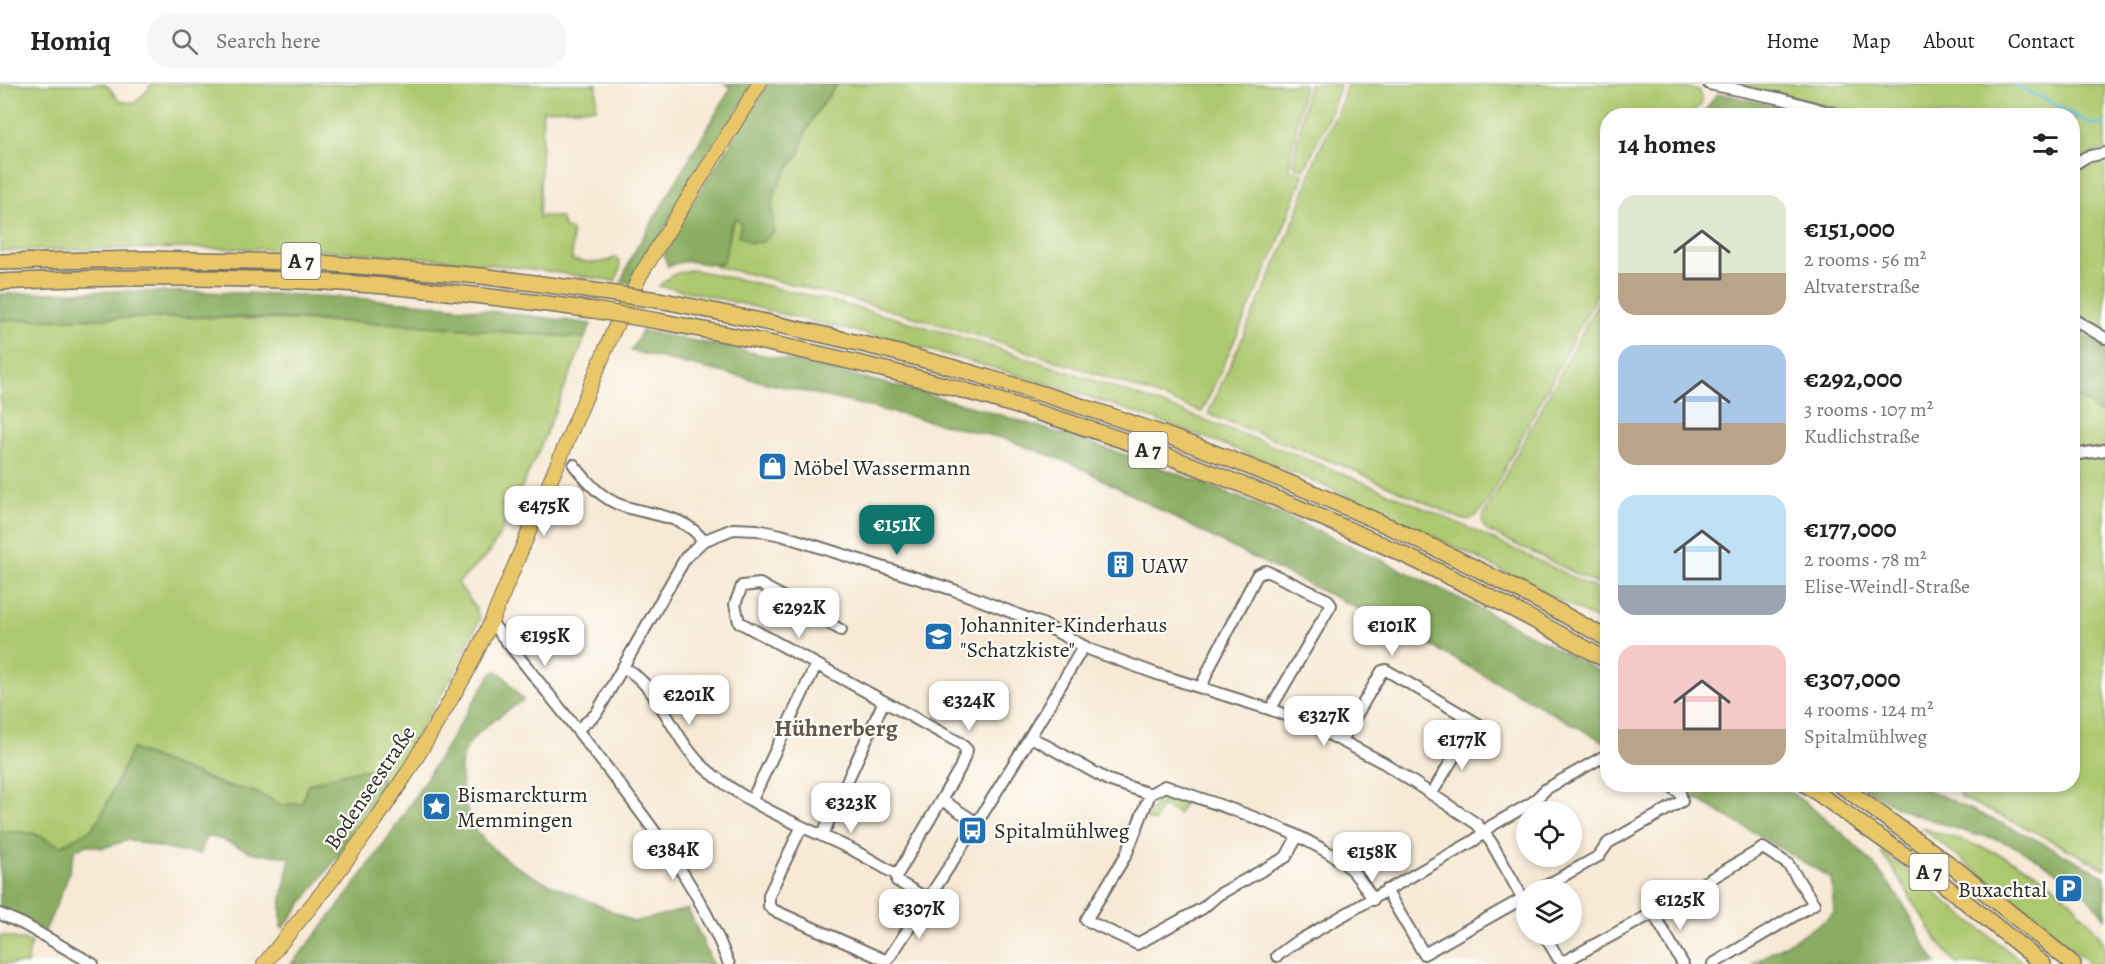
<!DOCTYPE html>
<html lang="en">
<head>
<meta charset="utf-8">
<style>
	body { margin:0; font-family:Alegreya,serif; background:#f6f6f6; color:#222; height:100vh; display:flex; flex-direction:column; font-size:22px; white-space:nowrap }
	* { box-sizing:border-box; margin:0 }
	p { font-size:20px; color:#767676 }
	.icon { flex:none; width:33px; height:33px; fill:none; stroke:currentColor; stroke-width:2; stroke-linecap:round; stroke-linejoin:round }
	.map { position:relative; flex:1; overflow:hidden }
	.side { position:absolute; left:1600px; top:24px; width:480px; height:684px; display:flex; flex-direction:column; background:#fff; border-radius:24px; box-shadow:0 3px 9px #0003 }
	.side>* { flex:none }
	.tools { position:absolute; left:1516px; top:717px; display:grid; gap:12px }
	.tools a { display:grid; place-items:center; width:66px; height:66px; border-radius:50%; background:#fff; box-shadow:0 3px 9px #0003; font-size:30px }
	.price { position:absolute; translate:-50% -51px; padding:0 14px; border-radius:12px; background:#fff; color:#222; font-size:20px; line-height:39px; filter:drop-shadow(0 2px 3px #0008) }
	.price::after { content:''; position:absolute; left:50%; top:36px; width:18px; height:14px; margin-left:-9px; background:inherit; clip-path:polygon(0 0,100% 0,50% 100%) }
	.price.current { background:#0f766e; color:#fff }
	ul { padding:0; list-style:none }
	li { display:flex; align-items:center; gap:18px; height:150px; padding:0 18px }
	li span { display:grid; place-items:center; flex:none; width:168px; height:120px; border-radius:18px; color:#555 }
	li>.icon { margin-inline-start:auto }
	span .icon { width:72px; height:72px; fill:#fffc; stroke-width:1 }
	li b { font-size:26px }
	h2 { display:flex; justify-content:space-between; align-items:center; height:72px; padding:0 18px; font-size:26px }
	header { display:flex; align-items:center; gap:36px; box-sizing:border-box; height:84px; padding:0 30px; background:#fff; border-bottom:2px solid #e0e0e0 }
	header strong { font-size:28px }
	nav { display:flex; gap:33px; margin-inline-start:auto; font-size:21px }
	.search { width:420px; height:54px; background:#f6f6f6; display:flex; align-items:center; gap:15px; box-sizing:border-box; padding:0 21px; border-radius:24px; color:#767676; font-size:22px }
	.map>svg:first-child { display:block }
	.green { fill:#adc970; stroke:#6c7a4e; stroke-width:1.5 }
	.forest { fill:#8aad62; stroke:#5a6c46; stroke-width:1.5 }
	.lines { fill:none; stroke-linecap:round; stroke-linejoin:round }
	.stream { stroke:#5abdd8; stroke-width:3 }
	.minor-casing { stroke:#726e66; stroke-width:14 }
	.major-casing { stroke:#726e66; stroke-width:16 }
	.highway-casing { stroke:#726e66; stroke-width:18 }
	.minor { stroke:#fff; stroke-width:10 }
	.major { stroke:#e9c769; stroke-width:14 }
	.highway { stroke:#e9c769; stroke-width:15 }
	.highway-bridge-casing { stroke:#726e66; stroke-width:18; stroke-linecap:butt }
	.highway-bridge { stroke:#e9c769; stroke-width:15 }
	.labels { text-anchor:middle; stroke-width:4.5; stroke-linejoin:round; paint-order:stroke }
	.shield { fill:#fdfcf7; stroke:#6a6a68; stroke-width:1.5 }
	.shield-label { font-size:21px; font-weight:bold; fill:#2b2b2b }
	.poi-label { font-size:22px; fill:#2b2b2b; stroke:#fdfcf7; text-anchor:start }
	.street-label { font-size:22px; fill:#2b2b2b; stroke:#fdfcf7 }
	.neighbourhood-label { font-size:24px; font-weight:bold; fill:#65564a; stroke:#fdfcf7 }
</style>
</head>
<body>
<header>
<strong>Homiq</strong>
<div class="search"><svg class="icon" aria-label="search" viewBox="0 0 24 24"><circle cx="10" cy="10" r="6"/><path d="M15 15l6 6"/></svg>Search here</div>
<nav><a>Home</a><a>Map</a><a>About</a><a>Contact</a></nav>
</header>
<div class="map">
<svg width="2105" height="880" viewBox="0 0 2105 880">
	<rect width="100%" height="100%" fill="#fdfcf7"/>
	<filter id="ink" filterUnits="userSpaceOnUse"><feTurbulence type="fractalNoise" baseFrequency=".0167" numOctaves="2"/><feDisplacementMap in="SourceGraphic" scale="12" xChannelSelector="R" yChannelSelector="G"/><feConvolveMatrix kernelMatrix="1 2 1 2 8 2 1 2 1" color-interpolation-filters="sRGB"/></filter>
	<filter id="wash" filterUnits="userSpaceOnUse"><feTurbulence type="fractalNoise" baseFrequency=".008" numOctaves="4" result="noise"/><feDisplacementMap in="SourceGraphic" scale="24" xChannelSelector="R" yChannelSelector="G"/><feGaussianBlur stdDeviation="1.35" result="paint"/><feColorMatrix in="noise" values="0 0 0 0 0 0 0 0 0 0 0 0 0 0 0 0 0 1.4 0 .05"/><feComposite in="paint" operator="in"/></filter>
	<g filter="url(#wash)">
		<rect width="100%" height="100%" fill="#f7e9d5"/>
		<path class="green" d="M0 0H103L109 3 119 17 135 19 148 6 151 0H597L596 24 543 26 539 134 542 132 560 133 565 144 572 146V176C588 179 600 181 615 174L618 175C622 183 619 189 615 197 502 180 386 167 272 165 181 163 91 165 0 167Z
			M837 0H1304L1289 82 1292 86 1304 89 1276 165 1202 328C1043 269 880 219 714 182L722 180 733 138 738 134 741 141 774 148 772 125 774 109 789 83 800 69 804 52 814 32Z
			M1308 0H1340L1333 23 1305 85 1296 83 1293 79Z
			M1347 0H1667L1698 6 1702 15 1701 21 1690 31 1608 32V186L1606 194 1497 399C1490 412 1479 441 1461 435L1351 385 1208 330 1281 168 1297 129 1315 75 1341 20Z
			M1735 0H2105V65L2073 77V32L1857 31 1828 22Z
			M2105 72V249L2073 229V86L2086 77Z
			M689 186C707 187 724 193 742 196 816 212 888 231 960 253 1183 322 1400 405 1608 511V525L1599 530 1597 536C1511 491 1425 446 1336 407 1169 333 993 279 816 238 764 226 712 211 659 202L672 191Z
			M1608 206V505L1486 446 1482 439 1484 431 1594 226 1605 208Z
			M197 233 402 240 585 254 540 364 501 448 489 469 458 499 475 523 480 535 453 591 386 702C382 695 378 687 369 686 359 684 318 697 308 701L302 719 282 721 255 708 224 701 132 665 104 726 93 744 61 763 33 749 0 747V236Z
			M2073 311 2089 319 2097 328 2105 329V364L2073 368Z
			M2105 368V785L2035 748 1962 714 1954 701 2073 700V373Z
			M1161 707 1185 716 1179 730 1161 722 1154 738 1147 735Z
			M1920 743C1982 763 2040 777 2083 831 2090 840 2101 851 2105 862 2105 867 2105 875 2105 880H2090L2001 806Z
			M1883 768 2025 880H1956L1937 856 1890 780 1881 770Z
			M0 851 31 858 27 880H0Z"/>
		<path class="forest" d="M725 0H753L631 199 621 198 632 172 731 4Z
			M768 0H837L814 32 804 52 800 69 789 83 774 109 772 125 774 148 762 158 750 159 738 151 741 141 737 134C724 145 730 167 722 180 701 184 694 170 668 183L664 171 668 158Z
			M1723 10 1816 31H1702L1716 11Z
			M117 207C190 208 263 208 336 213 421 218 506 228 591 240L585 254 402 240 268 234 197 233 0 236V210Z
			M2073 243 2105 263V329C2098 328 2091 326 2089 319L2073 311Z
			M642 247C863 287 1081 345 1288 434 1397 481 1503 535 1608 592V660L1401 545 1227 461 1075 381 1006 355 631 267Z
			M496 587 503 591 523 616C505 629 474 646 465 667 459 680 461 699 464 713 466 723 469 734 473 743 476 748 481 753 485 757 524 799 585 810 633 838L688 825 713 880H291C309 861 324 840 340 820 398 746 441 669 491 590Z
			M132 665 223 701 255 708 282 721 302 719 308 701C318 697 359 684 369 686 378 687 382 695 386 702L351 755 283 844 281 843V821L290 773 254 769 220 755 207 752 200 770 176 767 129 756 102 764 87 761 75 766 66 798 42 854 0 833V747L33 749 61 762 93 744 104 726Z
			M1778 700C1828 733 1871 770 1903 820 1916 840 1923 861 1937 880H1752L1825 837 1834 828 1831 794 1673 701Z
			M1859 701H1918L2035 755 2105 792V834C2087 803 2011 751 1975 751L1902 726Z"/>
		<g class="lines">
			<path class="stream" d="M2012 0 2051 18 2090 40 2105 41"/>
		</g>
	</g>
	<g filter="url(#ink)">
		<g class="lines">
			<defs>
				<path id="minor" d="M1709 0 1782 15 1843 32
					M2073 81 2086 73 2105 69
					M2073 235 2105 254
					M2073 371 2105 366
					M574 381C588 399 602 415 623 422 649 431 687 431 703 457
					M491 538C533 591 576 643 617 697 663 757 701 808 729 880
					M841 546 760 500 742 502 735 520 739 538 960 659 967 666 960 684 897 791
					M623 583C662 604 672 656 706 685 749 722 802 742 853 766 868 774 882 782 897 791V797L928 815
					M1201 603 1214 574 1257 491 1266 487 1328 516 1331 521 1274 619 1272 626
					M577 646 596 630 686 473 703 457 733 445 757 446 781 451 954 506 1042 540 1091 566 1157 590 1272 626 1311 641 1384 679 1477 740 1491 758 1527 822
					M1031 653 1108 696 1150 710 1165 702C1223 723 1285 740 1337 774 1352 784 1364 800 1373 816
					M1342 656 1382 587 1386 586 1475 638
					M1432 709 1475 638 1485 644
					M1150 710 1126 771 1086 836 1137 860 1203 824 1218 811 1286 773 1297 753
					M752 716 816 581
					M942 716 977 739
					M801 744 769 811V822L773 826 887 877
					M822 752 884 617
					M1386 806 1424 870 1527 812
					M1538 806 1599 772 1608 759 1682 717 1680 709 1667 700
					M1653 829 1683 880
					M0 830 23 840 93 880
					M1544 850 1558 874 1562 877 1567 876 1653 829 1763 764 1788 780 1814 820 1713 880
					M1277 872 1293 860 1475 756 1491 742 1533 718 1546 705 1608 670
					M885 880C955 776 1021 671 1083 563"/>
				<path id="major" d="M264 880 332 796 376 736 409 686 466 590 491 538 613 248 641 190 759 0"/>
				<path id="highway" d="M0 178 145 175 308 178 481 192 601 208
					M0 198C123 192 248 192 372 201 446 207 519 216 593 226
					M664 217C773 239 882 262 989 294 1205 356 1413 444 1608 555
					M658 237C732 251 805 266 878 284 1132 346 1381 447 1608 577
					M1805 700 1927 787 2043 880
					M1839 700 1955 784 2073 880"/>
			</defs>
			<use href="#minor" class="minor-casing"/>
			<use href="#major" class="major-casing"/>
			<use href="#highway" class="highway-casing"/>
			<use href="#minor" class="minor"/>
			<use href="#major" class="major"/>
			<use href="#highway" class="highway"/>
			<defs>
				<path id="highway-bridge" d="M601 208 664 217
					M593 226 658 237"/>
			</defs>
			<use href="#highway-bridge" class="highway-bridge-casing"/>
			<use href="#highway-bridge" class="highway-bridge"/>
		</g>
	</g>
	<defs>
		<symbol id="shop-square" viewBox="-11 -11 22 22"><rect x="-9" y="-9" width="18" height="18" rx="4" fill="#1f6fb2" stroke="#fdfcf7"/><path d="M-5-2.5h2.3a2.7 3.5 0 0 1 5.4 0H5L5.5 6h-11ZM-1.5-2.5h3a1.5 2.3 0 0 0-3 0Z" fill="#fff"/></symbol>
		<symbol id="building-square" viewBox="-11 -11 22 22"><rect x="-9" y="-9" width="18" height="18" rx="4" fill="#1f6fb2" stroke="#fdfcf7"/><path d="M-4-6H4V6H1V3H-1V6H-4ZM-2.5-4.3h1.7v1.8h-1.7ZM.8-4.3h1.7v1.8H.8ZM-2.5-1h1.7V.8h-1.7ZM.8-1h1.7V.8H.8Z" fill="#fff"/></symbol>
		<symbol id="school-square" viewBox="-11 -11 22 22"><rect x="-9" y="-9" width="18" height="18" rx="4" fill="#1f6fb2" stroke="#fdfcf7"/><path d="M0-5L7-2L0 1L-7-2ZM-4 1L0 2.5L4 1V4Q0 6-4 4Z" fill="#fff"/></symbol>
		<symbol id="sight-square" viewBox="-11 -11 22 22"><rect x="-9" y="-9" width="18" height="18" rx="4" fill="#1f6fb2" stroke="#fdfcf7"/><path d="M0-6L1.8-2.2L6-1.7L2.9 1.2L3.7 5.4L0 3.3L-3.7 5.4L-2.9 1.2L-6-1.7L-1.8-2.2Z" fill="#fff"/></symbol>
		<symbol id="bus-square" viewBox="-11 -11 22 22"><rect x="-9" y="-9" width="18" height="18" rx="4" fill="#1f6fb2" stroke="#fdfcf7"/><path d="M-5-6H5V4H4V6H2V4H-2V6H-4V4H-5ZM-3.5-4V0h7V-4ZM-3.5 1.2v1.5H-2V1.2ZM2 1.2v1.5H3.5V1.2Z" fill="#fff"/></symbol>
		<symbol id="parking-square" viewBox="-11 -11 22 22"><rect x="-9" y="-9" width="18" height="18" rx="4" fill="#1f6fb2" stroke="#fdfcf7"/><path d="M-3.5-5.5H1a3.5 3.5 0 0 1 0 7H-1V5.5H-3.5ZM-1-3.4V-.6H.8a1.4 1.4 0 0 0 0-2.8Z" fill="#fff"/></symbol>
	</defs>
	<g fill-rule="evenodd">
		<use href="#shop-square" x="756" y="366" width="33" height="33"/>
		<use href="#building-square" x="1104" y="464" width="33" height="33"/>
		<use href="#school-square" x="922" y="536" width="33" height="33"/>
		<use href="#sight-square" x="420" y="706" width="33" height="33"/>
		<use href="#bus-square" x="956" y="730" width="33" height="33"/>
		<use href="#parking-square" x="2052" y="788" width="33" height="33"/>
	</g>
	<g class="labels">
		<g class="shield">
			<rect x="281.5" y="159" width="39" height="36" rx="4.5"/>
			<rect x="1128.5" y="348" width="39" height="36" rx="4.5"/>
			<rect x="1909.5" y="770" width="39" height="36" rx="4.5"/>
		</g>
		<g class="shield-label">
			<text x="301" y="184">A 7</text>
			<text x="1148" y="373">A 7</text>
			<text x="1929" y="795">A 7</text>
		</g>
		<g class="poi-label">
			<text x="793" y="391">Möbel Wassermann</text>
			<text x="1141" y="489">UAW</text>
			<text x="960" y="548">Johanniter-Kinderhaus<tspan x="960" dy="25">"Schatzkiste"</tspan></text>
			<text x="457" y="718">Bismarckturm<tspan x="457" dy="25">Memmingen</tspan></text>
			<text x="994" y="754">Spitalmühlweg</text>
			<text x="2047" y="813" text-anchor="end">Buxachtal</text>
		</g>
		<g class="street-label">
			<text transform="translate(369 703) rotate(-56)" y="8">Bodenseestraße</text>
		</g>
		<g class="neighbourhood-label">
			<text x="836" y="652">Hühnerberg</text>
		</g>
	</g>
</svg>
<div class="tools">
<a><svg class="icon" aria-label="locate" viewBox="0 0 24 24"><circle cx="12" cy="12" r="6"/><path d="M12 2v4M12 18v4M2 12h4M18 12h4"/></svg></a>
<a><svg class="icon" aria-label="layers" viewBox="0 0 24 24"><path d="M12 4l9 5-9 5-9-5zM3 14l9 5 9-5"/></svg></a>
</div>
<b class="price" style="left:544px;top:453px">€475K</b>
<b class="price current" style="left:897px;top:472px">€151K</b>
<b class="price" style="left:799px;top:555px">€292K</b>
<b class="price" style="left:1392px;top:573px">€101K</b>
<b class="price" style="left:545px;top:583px">€195K</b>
<b class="price" style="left:689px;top:642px">€201K</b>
<b class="price" style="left:969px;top:648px">€324K</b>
<b class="price" style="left:1324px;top:663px">€327K</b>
<b class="price" style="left:1462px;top:687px">€177K</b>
<b class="price" style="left:851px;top:750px">€323K</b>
<b class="price" style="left:673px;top:797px">€384K</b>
<b class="price" style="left:1372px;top:799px">€158K</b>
<b class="price" style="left:1680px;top:847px">€125K</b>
<b class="price" style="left:919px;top:856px">€307K</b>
<section class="side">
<h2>14 homes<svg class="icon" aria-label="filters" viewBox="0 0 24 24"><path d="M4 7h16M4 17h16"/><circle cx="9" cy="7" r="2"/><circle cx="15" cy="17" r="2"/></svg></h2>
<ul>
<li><span style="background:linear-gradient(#dfe7d0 65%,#b9a48a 0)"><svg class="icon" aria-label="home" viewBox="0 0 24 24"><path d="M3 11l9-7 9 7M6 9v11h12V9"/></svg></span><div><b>€151,000</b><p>2 rooms · 56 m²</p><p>Altvaterstraße</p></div></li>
<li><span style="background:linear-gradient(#a9c7e8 65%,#b9a48a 0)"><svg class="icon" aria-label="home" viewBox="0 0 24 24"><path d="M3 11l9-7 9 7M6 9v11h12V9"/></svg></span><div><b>€292,000</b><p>3 rooms · 107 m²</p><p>Kudlichstraße</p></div></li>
<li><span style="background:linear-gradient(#bfe0f5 75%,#9aa5b1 0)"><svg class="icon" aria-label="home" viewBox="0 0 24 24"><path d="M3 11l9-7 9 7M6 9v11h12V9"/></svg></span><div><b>€177,000</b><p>2 rooms · 78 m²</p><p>Elise-Weindl-Straße</p></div></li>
<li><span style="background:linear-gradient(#f6c9c9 70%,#b9a48a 0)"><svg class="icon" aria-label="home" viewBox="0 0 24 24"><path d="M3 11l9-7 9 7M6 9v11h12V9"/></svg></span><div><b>€307,000</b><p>4 rooms · 124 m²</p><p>Spitalmühlweg</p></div></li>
</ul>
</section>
</div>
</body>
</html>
